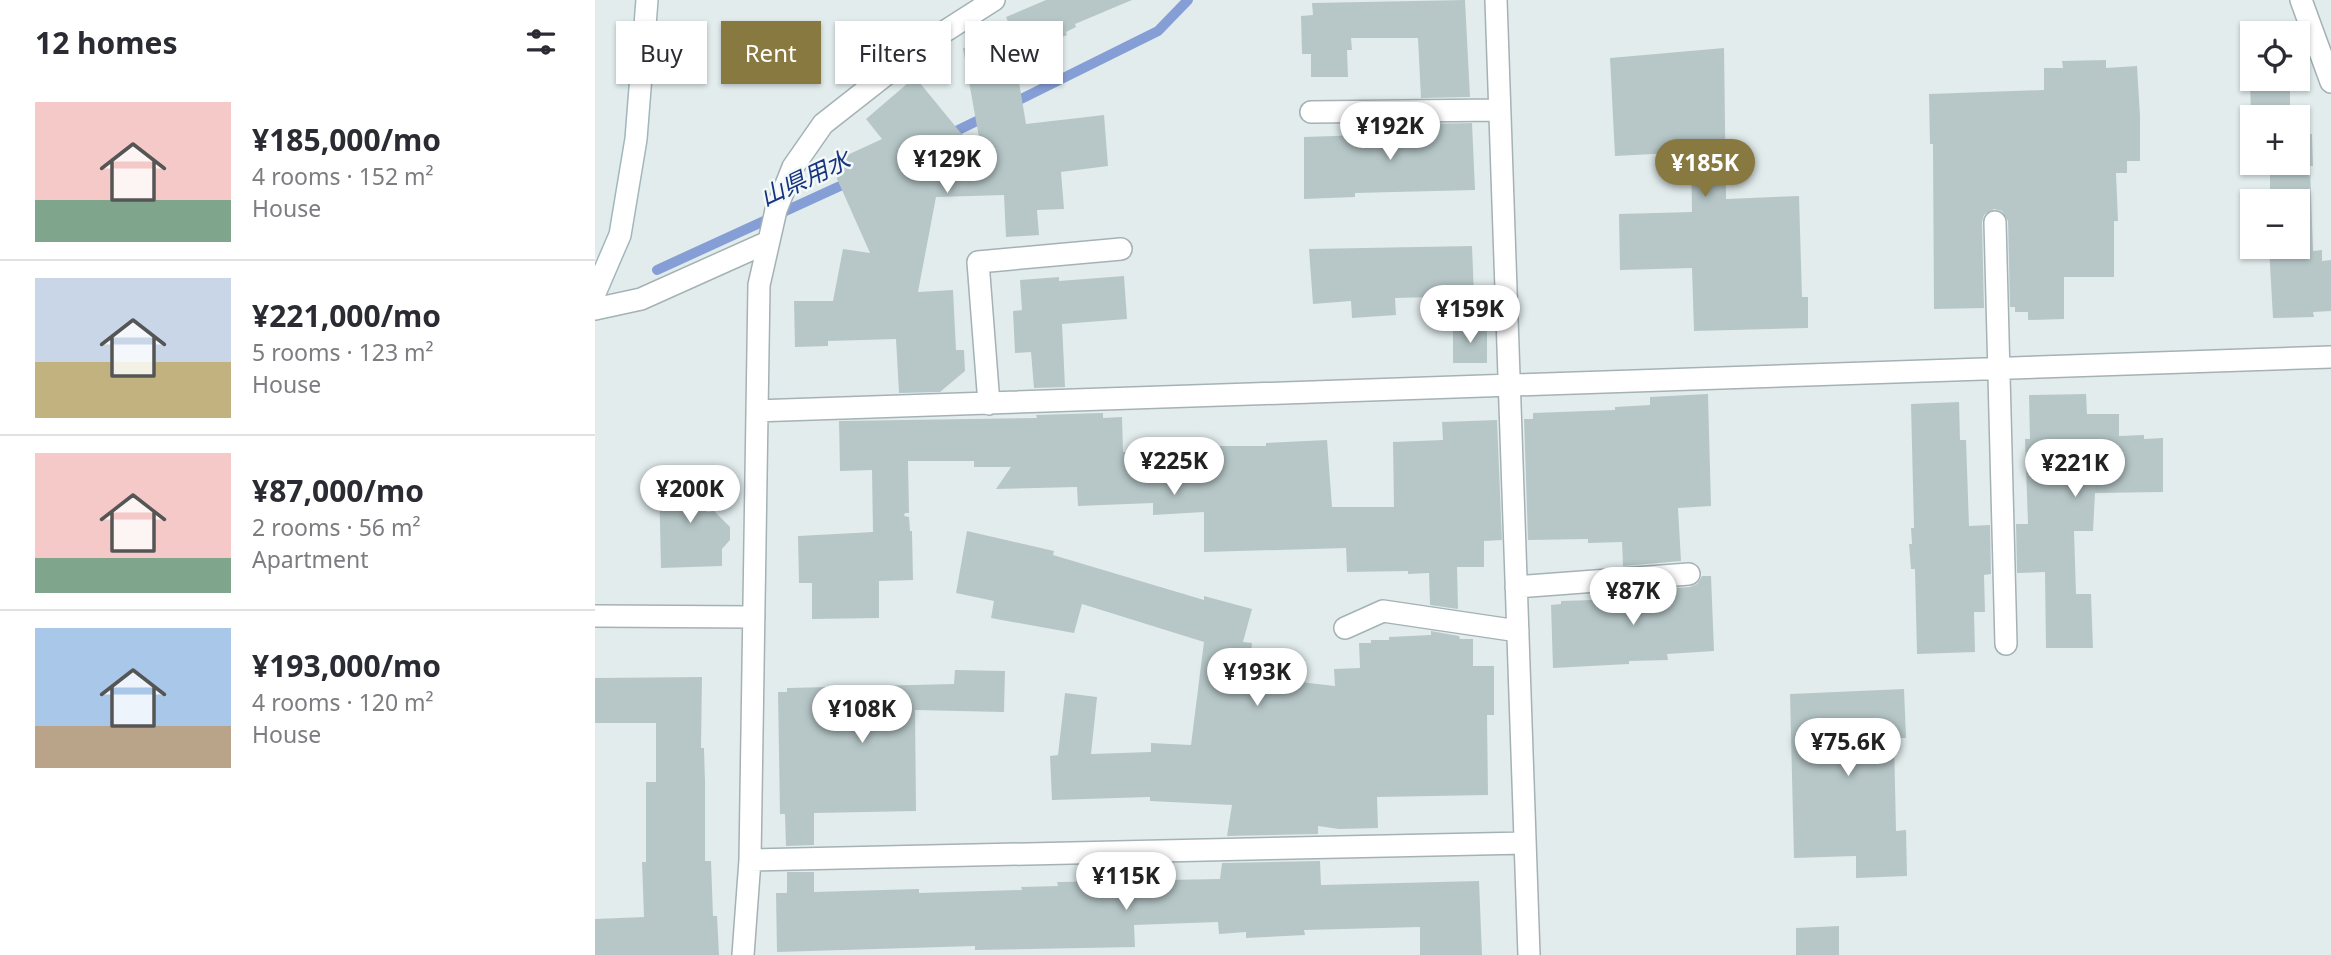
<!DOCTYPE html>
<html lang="en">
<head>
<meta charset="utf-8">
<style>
	body { margin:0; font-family:"Noto Sans","Noto Sans JP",sans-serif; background:#f2f2f3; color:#2b2b33; height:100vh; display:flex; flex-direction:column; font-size:26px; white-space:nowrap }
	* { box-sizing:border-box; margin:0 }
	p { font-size:23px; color:#7c7c81 }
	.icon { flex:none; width:38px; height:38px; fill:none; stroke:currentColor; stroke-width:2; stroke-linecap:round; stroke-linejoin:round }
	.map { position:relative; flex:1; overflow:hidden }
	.sheet { display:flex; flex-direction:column; background:#fff; width:595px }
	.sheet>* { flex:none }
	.guide { position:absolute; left:21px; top:21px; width:665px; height:63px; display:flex; gap:14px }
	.fabs { position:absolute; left:1645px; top:21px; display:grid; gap:14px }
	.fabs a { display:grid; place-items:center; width:70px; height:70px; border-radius:0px; background:#fff; box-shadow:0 2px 5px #0004; font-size:35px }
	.price { position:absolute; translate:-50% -60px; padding:0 16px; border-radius:24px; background:#fff; color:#222; font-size:23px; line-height:46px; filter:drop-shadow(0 2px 4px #0008) }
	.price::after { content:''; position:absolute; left:50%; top:42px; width:21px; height:16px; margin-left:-10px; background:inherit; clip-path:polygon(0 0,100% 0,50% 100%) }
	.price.on { background:#887941; color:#fff }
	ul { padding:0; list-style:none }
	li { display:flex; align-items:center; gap:21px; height:175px; padding:0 35px }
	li+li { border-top:2px solid #e1e1e2 }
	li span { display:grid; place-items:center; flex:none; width:196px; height:140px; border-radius:0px; color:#555 }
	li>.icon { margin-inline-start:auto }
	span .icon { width:84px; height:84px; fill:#fffc; stroke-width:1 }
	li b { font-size:30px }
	h2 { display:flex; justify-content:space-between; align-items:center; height:84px; padding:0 35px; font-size:30px }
	.chip { padding:0 24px; border-radius:0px; background:#fff; box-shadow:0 2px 5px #0004; font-size:24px; line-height:63px }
	.chip.on { background:#887941; color:#fff }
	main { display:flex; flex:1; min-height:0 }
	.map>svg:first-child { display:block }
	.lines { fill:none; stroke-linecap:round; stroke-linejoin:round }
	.stream { stroke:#869ed6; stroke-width:10 }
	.building { fill:#b7c7c8 }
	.street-casing { stroke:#a4b2b5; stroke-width:24 }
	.secondary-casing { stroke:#a2b7bd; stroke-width:24 }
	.street { stroke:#fff; stroke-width:21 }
	.secondary { stroke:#fff; stroke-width:21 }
	.labels { text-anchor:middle; stroke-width:5; stroke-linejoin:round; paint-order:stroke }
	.water-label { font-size:24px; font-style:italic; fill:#17347f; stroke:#f3f9f9 }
</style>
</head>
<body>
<main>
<section class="sheet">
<h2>12 homes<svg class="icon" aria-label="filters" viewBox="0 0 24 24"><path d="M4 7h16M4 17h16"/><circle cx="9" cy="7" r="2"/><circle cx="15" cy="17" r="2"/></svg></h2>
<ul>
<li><span style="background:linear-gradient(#f6c9c9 70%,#7fa58c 0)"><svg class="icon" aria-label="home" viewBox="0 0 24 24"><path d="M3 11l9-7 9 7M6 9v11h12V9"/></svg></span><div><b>¥185,000/mo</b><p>4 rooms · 152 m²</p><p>House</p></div></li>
<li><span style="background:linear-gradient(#c9d6e8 60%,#c2b280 0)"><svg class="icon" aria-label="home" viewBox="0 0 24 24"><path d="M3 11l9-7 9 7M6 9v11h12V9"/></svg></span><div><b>¥221,000/mo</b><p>5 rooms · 123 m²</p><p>House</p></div></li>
<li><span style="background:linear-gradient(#f6c9c9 75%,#7fa58c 0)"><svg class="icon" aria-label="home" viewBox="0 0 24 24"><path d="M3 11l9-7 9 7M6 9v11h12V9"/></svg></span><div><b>¥87,000/mo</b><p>2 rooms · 56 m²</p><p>Apartment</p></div></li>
<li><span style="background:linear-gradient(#a9c7e8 70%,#b9a48a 0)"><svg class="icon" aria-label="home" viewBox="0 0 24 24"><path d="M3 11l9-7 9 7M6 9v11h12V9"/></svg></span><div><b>¥193,000/mo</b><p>4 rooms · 120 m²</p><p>House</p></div></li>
</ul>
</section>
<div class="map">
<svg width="1736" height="955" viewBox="0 0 1736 955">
	<rect width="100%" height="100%" fill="#e2eced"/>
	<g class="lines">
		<path class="stream" d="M416 104 563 31 593 0
			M353 135 392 116
			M62 270 256 181"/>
	</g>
	<path class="building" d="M451 0H537L480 24 481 27 471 32 472 35 420 58 431 124 509 115 513 166 466 172 469 209 442 210 444 235 411 237 409 195 341 197 323 292 358 290 361 350H369L370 371 345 392 304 393 301 339 233 341V346L200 347 199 301H238L248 249 275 253 235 163 287 139 271 119 320 77 388 160 368 48 375 47 374 41 418 33 411 17Z
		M870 0 875 97 826 98 823 38H756L757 50H752L753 77H716V54H707L706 16 718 15 717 3Z
		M1129 48 1131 199 1204 196 1207 297H1213V328L1099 331 1097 268 1025 270 1024 214 1097 212 1096 152 1020 156 1015 58Z
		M1511 60V68L1542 66 1545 116V161H1532V173H1521L1523 221H1519V277H1469V319L1433 320V312H1420V307H1415L1413 221 1407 211 1399 209 1389 215 1387 222 1389 308 1339 309 1338 144H1335L1334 94 1449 90V68H1468L1467 61Z
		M1655 79H1695V117H1657L1656 119Z
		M877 123 880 190 760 193V197L709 199V137L828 133 827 124Z
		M1717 134 1718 166H1715L1718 251 1727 250V261L1736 260V311L1718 312 1719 317 1678 318 1674 247H1703V201H1672V194H1675V163H1703V135Z
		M877 246 879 296 800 298 801 315 757 318 756 301 718 304 714 249Z
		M529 276 532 319 467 324 470 387 439 388 436 352 420 353 418 311 427 310 425 280 464 277V281Z
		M858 328H892V363H858Z
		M1113 394 1116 506 1083 508 1086 561 1028 566 1027 542 993 543V539L933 540 929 419H938V413L1020 410V407L1055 405V397Z
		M1491 394 1492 414H1524V436L1549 435V439L1568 438V492L1500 493 1498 531H1479L1481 594H1496L1498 648H1451L1450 572 1422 573 1421 524H1433L1430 439H1435L1434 395Z
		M1364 402 1365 440H1371L1374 526 1395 525 1396 574 1389 575 1390 612H1379L1380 652 1322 654 1320 569H1316L1314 544H1317L1316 528H1319L1316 404Z
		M508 413V418L527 417 528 452 588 449V446H671V443L732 440 737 507H799L798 442 848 440 847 422 902 420 907 540 889 541V567H862L863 609 835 605 834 573 813 574V571L752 572 751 548 609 552V512L558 515V503L483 506 482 487 401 489 416 467H379V461H313L314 513H310L309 516 314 517 315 531H317L318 580 284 581V618L217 619V583H204L203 536 278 532 277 470 245 471 244 421 442 418 441 415Z
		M112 477V512L119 511 135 527V540L127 549V566L66 568 64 478Z
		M372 531 459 551 458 555 609 600V596L657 609 648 642 657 643 654 676 740 686 739 669 765 668 764 643H776V640H794V637L836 635V631L864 636 865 639H878V666H899V715H892L893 795 782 797 783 828 744 829 723 826V834L632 836 637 805 555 801V797L457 800 455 756 463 755 470 693 502 697 496 754 556 752V743L596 745 609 642 487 604 479 633 396 618 399 601 361 593Z
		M1107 576H1116L1119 651 1072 654 1073 660 1034 661V664L958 668 956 605 966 604V601L1029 599V592L1095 587 1102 584Z
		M360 670 410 671 409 712 320 710 321 811 219 813V845L191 846 190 814H185L183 692H192V688L359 684Z
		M107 677 106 748H109L110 782V861H116L118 916H122L124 955H0V919L49 917 47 862H51V782H61V723H0V678Z
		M1309 689 1311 738H1299L1301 831 1311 830 1312 876 1261 878V856L1199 858 1195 694Z
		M725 861 726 885 884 881 887 955H825V927L709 930 710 935 651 938V932L624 934 623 922 539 925 540 947 380 950V946L182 952 181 893H192V872H219V892L324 889V893L427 890 426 887 463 886 462 882 625 879 627 863Z
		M1244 926V955H1201V928Z"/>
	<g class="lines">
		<defs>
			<path id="street" d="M901 0 934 955
				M1706 0 1736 82
				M716 112 904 110
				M1400 222 1411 644
				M0 309 46 299 173 242
				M394 404 383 262 526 249
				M162 411 1736 357
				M921 587 1094 574
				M0 616 159 617
				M750 628 788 611 923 631
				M155 860 930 843
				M148 955 155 860 164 285 181 210 198 167 228 124 330 44 399 0"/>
			<path id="secondary" d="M0 293 25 235 41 139 52 0"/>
		</defs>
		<use href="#street" class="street-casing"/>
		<use href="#secondary" class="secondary-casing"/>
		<use href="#street" class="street"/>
		<use href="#secondary" class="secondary"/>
	</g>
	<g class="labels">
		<g class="water-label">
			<text transform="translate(210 179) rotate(-25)" y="8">山県用水</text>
		</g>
	</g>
</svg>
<div class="fabs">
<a><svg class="icon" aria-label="locate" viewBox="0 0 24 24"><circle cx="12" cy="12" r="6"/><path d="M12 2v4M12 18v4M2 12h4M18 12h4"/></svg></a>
<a>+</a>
<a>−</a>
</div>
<b class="price" style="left:795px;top:162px">¥192K</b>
<b class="price" style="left:352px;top:195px">¥129K</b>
<b class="price on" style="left:1110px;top:199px">¥185K</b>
<b class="price" style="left:875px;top:345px">¥159K</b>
<b class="price" style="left:579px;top:497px">¥225K</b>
<b class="price" style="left:1480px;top:499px">¥221K</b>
<b class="price" style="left:95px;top:525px">¥200K</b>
<b class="price" style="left:1038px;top:627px">¥87K</b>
<b class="price" style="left:662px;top:708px">¥193K</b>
<b class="price" style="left:267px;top:745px">¥108K</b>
<b class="price" style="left:1253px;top:778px">¥75.6K</b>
<b class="price" style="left:531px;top:912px">¥115K</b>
<div class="guide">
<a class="chip">Buy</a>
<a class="chip on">Rent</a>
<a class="chip">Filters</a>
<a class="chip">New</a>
</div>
</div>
</main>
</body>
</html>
